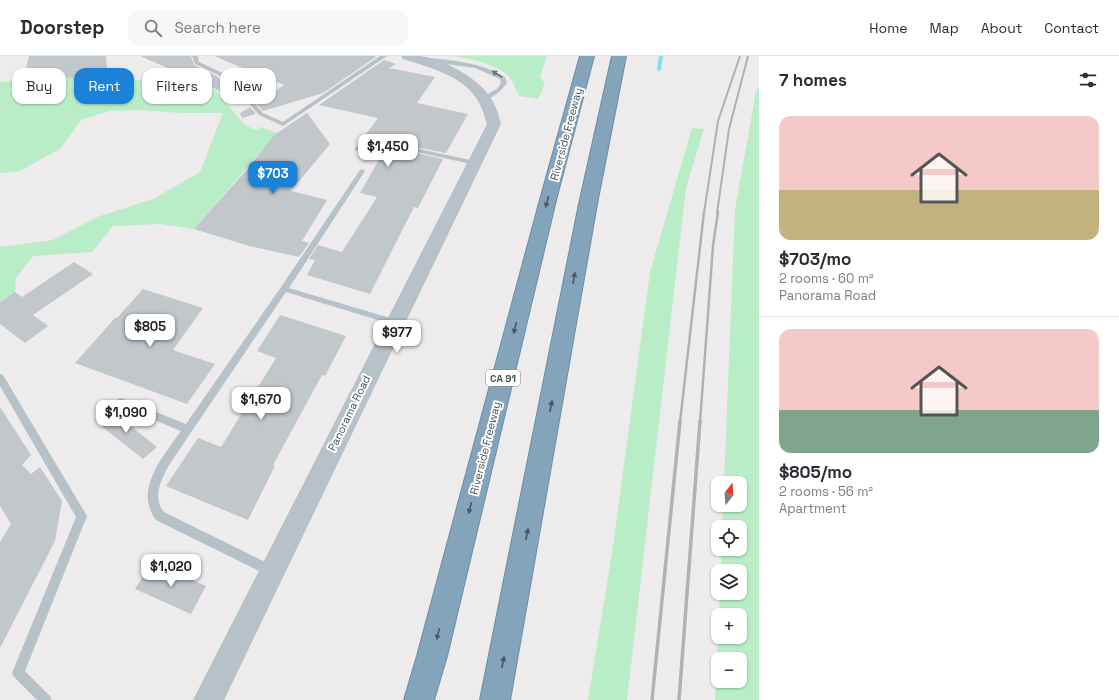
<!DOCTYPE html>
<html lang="en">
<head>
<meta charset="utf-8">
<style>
	body { margin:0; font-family:"Space Grotesk",sans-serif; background:#f7f7f7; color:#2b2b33; height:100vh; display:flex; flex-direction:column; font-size:15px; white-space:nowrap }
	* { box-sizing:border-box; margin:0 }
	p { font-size:13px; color:#7c7c81 }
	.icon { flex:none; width:22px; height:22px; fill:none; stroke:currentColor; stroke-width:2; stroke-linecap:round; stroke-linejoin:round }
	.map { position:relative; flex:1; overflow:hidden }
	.sheet { display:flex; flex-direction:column; background:#fff; width:360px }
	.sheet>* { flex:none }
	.top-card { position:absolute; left:12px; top:12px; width:380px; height:36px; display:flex; gap:8px }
	.needle { width:26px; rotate:17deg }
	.buttons { position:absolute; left:711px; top:420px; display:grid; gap:8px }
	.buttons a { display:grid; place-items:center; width:36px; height:36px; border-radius:8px; background:#fff; box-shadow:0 1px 3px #0004; font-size:20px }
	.price { position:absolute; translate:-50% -34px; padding:0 9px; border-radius:8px; background:#fff; color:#222; font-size:13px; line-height:26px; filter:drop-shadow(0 1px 2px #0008) }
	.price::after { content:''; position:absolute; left:50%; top:24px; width:12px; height:9px; margin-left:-6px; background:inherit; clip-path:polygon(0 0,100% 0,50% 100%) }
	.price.selected { background:#1b81d9; color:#fff }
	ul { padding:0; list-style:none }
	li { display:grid; align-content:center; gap:8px; height:212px; padding:0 20px }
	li+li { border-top:1px solid #e1e1e2 }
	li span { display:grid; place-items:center; height:124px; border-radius:12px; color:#555 }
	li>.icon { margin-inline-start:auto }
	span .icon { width:72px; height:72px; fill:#fffc; stroke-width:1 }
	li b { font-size:17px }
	h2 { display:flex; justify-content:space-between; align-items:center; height:48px; padding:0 20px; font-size:17px }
	.chip { padding:0 14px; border-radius:12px; background:#fff; box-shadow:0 1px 3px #0004; font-size:14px; line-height:36px }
	.chip.selected { background:#1b81d9; color:#fff }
	header { display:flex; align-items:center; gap:24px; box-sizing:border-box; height:56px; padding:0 20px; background:#fff; border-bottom:1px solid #e1e1e2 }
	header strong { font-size:19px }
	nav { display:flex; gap:22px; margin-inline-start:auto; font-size:14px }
	.search { width:280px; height:36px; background:#f7f7f7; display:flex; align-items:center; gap:10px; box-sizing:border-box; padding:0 14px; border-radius:12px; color:#7c7c81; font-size:15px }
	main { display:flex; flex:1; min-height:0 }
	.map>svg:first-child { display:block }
	.green { fill:#b9edc7; fill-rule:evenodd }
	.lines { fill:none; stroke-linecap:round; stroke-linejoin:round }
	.stream { fill:#86dfea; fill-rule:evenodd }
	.building { fill:#c2c7cb }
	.motorway-casing { stroke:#6e8fa6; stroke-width:2 }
	.service { fill:#b6c2c8; fill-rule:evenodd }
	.tertiary { fill:#b6c2c8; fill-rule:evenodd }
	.motorway { fill:#83a4bb; fill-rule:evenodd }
	.rail-far2 { stroke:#aeb2b6; stroke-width:2 }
	.rail-far1 { stroke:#aeb2b6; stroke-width:2.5 }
	.rail { stroke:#aeb2b6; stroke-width:3.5 }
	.oneway { fill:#66737a }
	.oneway2 { fill:#4a5962 }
	.labels { text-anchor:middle; stroke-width:4; stroke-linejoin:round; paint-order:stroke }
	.shield { fill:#fff; stroke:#7c858a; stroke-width:1 }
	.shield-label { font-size:10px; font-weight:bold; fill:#445158 }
	.street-label { font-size:11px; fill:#445158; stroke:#fff }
</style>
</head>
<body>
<header>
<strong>Doorstep</strong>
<div class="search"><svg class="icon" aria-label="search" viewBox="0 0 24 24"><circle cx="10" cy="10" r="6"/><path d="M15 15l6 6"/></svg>Search here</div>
<nav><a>Home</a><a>Map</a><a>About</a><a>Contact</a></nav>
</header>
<main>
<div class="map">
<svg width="759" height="644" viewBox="0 0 759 644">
	<rect width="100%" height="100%" fill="#eeebec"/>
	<path class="green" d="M453 0H547L540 21 545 28 538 43 519 40C516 35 514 28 511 23 500 8 470 3 453 0Z
		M176 16 213 32 245 69 256 74 261 71 277 77 194 173 161 168 113 170 92 196 33 200 16 222 15 236 0 246V191L53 184 97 161 153 143 200 116 223 57H181L140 54 109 55 81 64 61 92 20 115 0 117V26L29 23 35 20 137 24 160 22Z
		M759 31V644H715L718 576V581H740V559H719L720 537H740V515H721V493H740V471H722L723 449H740V427H724L735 153 756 36ZM718 603H740V625H718Z
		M692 72 704 73 686 132 627 644H588L612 497 650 216Z"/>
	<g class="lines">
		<path class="stream" d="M659 0H663L661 14 659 15 657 14Z"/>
	</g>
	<path class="building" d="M29 0H106L108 23 24 20Z
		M140 0H191L194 9 217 20 236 42Z
		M214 0H374L376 1 323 37 263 55 256 47 284 29Z
		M384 4 396 8 389 12 435 21 417 47 468 58 446 97 419 92 416 94 417 97 443 103 418 152 414 151 370 238 307 219 315 204 309 203 318 189 342 196 377 141 360 137 381 100 354 94 378 62 319 49Z
		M250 51 256 58 242 62 240 57Z
		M307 57 330 88 291 135 327 144 302 185 309 187 299 201 249 190 194 173 250 110 274 79Z
		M74 206 93 218 33 259 48 270 25 287 0 268V246L15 236 22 241Z
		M143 233 203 252 173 294 215 308 187 348 75 307 115 262H117Z
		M280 259 346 280 325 320 322 319 273 409 275 410 248 464 166 430 198 382 221 391 276 302 257 295Z
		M0 351 31 399 22 409 31 418 40 411 62 445 55 485 0 592V486L11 468 0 450Z
		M109 353 157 391 143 403 95 365Z
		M152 506 206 530 191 558 135 533Z"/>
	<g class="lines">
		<defs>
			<path id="motorway" d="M580 0H594L557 140 447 600 434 644H404L417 600 541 140Z
				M612 0H626L597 148 510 644H480L579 148Z"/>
		</defs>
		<use href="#motorway" class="motorway-casing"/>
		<path class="service" d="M192 0H198L199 6 233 22 263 57 283 66 380 0H387L283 70 259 59 229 24 195 8Z
			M427 2C455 4 481 7 505 21L507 27C501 35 492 44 482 43V41L497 33 501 27 500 23 475 12 425 5 424 4Z
			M419 93 475 105 478 107 475 109 417 96V94Z
			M362 113 365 115 289 232 397 264 398 266 397 268 394 269 286 236 169 409C161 424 152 442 164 456L275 511 277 515 275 519 271 521 156 464C133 434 164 399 181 375L118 349 116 346 118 343 121 342 186 368 281 231 360 114Z
			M0 318 3 319 87 460 25 615 50 640 52 644H37L14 621 12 617 76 461 0 330Z"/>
		<path class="tertiary" d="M401 0C408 0 414 0 420 0 441 2 474 20 487 37 495 46 498 57 501 68L224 644H193L487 68C484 59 482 50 476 42 461 19 428 11 403 3Z"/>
		<use href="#motorway" class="motorway"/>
		<path class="rail-far2" d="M704 157 718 65 740 0
			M717 157 729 73 748 0"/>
		<path class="rail-far1" d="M680 366 704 156
			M700 366 713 190 718 156"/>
		<path class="rail" d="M652 644 680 365
			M679 644 700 365"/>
	</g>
	<defs><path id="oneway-solid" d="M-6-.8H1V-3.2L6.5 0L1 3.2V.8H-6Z"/></defs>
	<use class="oneway" href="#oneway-solid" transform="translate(497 18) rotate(-147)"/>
	<g class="oneway2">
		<use href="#oneway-solid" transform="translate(547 146) rotate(104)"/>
		<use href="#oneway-solid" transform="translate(574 222) rotate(-79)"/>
		<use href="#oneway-solid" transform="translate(515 272) rotate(104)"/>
		<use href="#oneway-solid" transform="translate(551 350) rotate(-79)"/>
		<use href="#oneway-solid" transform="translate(470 452) rotate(104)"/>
		<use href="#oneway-solid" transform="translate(527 478) rotate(-79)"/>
		<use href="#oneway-solid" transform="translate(438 578) rotate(104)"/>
		<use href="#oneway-solid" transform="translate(503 606) rotate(-79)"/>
	</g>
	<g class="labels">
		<rect class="shield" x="486" y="314" width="34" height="16" rx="3"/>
		<g class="shield-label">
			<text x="503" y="326">CA 91</text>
		</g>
		<g class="street-label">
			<text transform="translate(566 78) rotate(-75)" y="4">Riverside Freeway</text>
			<text transform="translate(349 357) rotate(-64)" y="4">Panorama Road</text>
			<text transform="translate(485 392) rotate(-76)" y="4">Riverside Freeway</text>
		</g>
	</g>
</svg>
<div class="buttons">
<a><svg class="needle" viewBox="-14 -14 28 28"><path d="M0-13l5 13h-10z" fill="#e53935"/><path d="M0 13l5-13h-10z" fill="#7c7c81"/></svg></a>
<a><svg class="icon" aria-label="locate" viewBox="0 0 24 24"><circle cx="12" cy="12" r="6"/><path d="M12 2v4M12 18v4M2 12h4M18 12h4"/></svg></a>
<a><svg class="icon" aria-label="layers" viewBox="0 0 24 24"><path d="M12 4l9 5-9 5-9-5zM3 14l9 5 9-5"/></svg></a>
<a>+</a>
<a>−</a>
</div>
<b class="price" style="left:388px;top:112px">$1,450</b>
<b class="price selected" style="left:273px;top:139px">$703</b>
<b class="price" style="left:150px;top:292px">$805</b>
<b class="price" style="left:397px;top:298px">$977</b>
<b class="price" style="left:261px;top:365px">$1,670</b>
<b class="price" style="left:126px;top:378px">$1,090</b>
<b class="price" style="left:171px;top:532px">$1,020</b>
<div class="top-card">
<a class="chip">Buy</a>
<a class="chip selected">Rent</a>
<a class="chip">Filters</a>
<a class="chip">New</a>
</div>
</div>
<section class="sheet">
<h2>7 homes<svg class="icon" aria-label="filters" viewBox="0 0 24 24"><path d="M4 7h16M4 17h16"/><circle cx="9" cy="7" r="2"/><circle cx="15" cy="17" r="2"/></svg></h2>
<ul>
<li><span style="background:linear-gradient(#f6c9c9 60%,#c2b280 0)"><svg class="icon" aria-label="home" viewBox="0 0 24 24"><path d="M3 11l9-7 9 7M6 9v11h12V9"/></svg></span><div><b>$703/mo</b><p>2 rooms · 60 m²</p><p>Panorama Road</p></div></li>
<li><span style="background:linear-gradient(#f6c9c9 65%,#7fa58c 0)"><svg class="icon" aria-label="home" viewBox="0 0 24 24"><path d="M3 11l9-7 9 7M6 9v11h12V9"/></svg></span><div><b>$805/mo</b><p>2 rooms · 56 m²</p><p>Apartment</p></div></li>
</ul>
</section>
</main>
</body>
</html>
